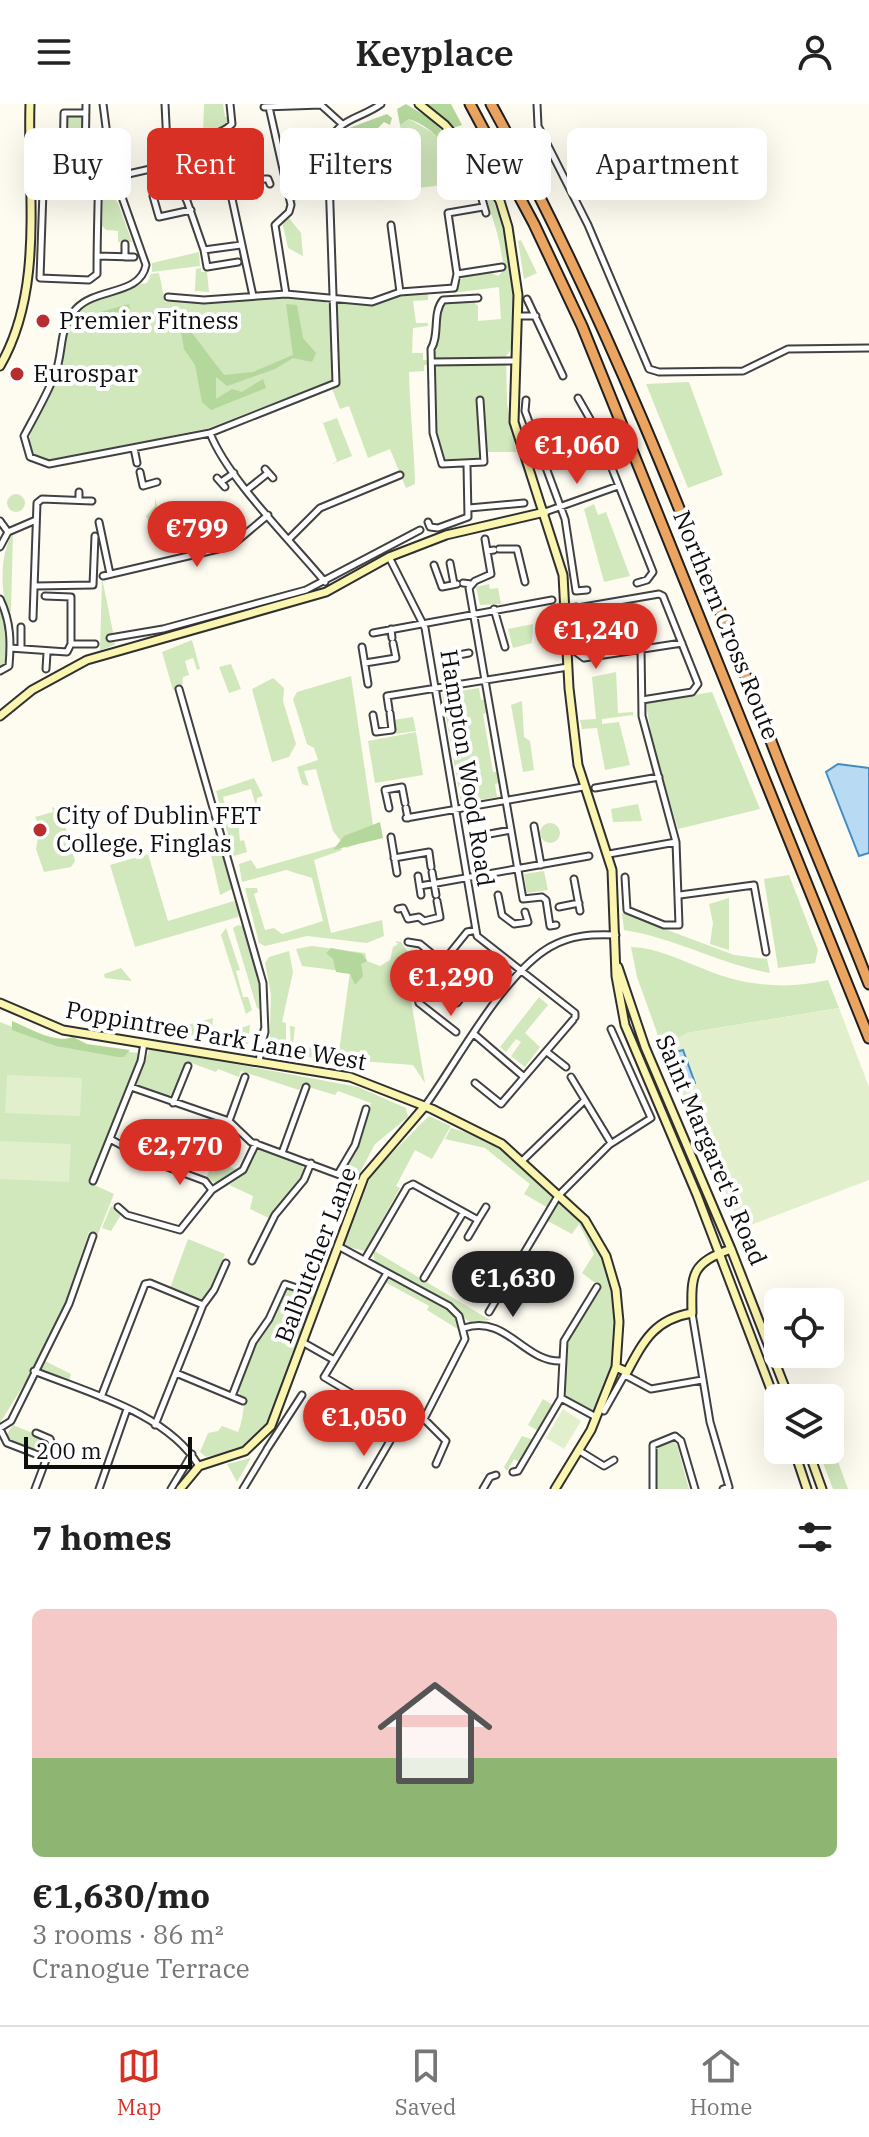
<!DOCTYPE html>
<html lang="en">
<head>
<meta charset="utf-8">
<style>
	body { margin:0; font-family:"IBM Plex Serif",serif; background:#f2f2f2; color:#222; height:100vh; display:flex; flex-direction:column; font-size:30px; white-space:nowrap }
	* { box-sizing:border-box; margin:0 }
	p { font-size:26px; color:#767676 }
	.icon { flex:none; width:44px; height:44px; fill:none; stroke:currentColor; stroke-width:2; stroke-linecap:round; stroke-linejoin:round }
	.map { position:relative; height:1385px; overflow:hidden }
	.drawer { display:flex; flex-direction:column; background:#fff; flex:1 }
	.drawer>* { flex:none }
	.guide { position:absolute; left:24px; top:24px; width:822px; height:72px; display:flex; gap:16px }
	.fabs { position:absolute; left:764px; top:1184px; display:grid; gap:16px }
	.fabs a { display:grid; place-items:center; width:80px; height:80px; border-radius:12px; background:#fff; box-shadow:0 8px 32px #0002; font-size:40px }
	.scale { position:absolute; left:24px; bottom:20px; width:168px; box-sizing:border-box; padding-left:8px; border:4px solid #0e0e0e; border-top:0; font-size:22px; line-height:28px; white-space:nowrap; color:#0e0e0e; -webkit-text-stroke:6px #fff; paint-order:stroke }
	.price { position:absolute; translate:-50% -68px; padding:0 18px; border-radius:28px; background:#d93025; color:#fff; font-size:26px; line-height:52px; filter:drop-shadow(0 2px 4px #0008) }
	.price::after { content:''; position:absolute; left:50%; top:48px; width:24px; height:18px; margin-left:-12px; background:inherit; clip-path:polygon(0 0,100% 0,50% 100%) }
	.price.on { background:#222; color:#fff }
	ul { padding:0; list-style:none }
	li { display:grid; align-content:center; gap:16px; height:424px; padding:0 32px }
	li+li { border-top:2px solid #e0e0e0 }
	li span { display:grid; place-items:center; height:248px; border-radius:12px; color:#555 }
	li>.icon { margin-inline-start:auto }
	span .icon { width:144px; height:144px; fill:#fffc; stroke-width:1 }
	li b { font-size:34px }
	h2 { display:flex; justify-content:space-between; align-items:center; height:96px; padding:0 32px; font-size:34px }
	.tag { padding:0 28px; border-radius:12px; background:#fff; box-shadow:0 8px 32px #0002; font-size:28px; line-height:72px }
	.tag.on { background:#d93025; color:#fff }
	header { display:flex; justify-content:space-between; align-items:center; height:104px; padding:0 32px; background:#fff; font-size:36px; font-weight:600 }
	.tab-bar { display:flex; justify-content:space-around; align-items:center; height:112px; border-top:2px solid #e0e0e0; background:#fff; font-size:22px; color:#767676 }
	.tab-bar a { display:grid; justify-items:center; gap:4px }
	.tab-bar .on { color:#d93025 }
	.map>svg:first-child { display:block }
	.green { fill:#d1e7bc }
	.forest { fill:#b4d79c }
	.pitch { fill:#e2efcd }
	.water { fill:#b8dbf3; stroke:#438dc5; stroke-width:2 }
	.lines { fill:none; stroke-linecap:round; stroke-linejoin:round }
	.street-casing { stroke:#414141; stroke-width:9 }
	.secondary-casing { stroke:#303030; stroke-width:11 }
	.highway-casing { stroke:#1f1f1f; stroke-width:13 }
	.street { stroke:#fff; stroke-width:5 }
	.secondary { stroke:#faf5af; stroke-width:7 }
	.highway { stroke:#eca561; stroke-width:9 }
	.poi-dot { fill:#b72e30; stroke:#fff; stroke-width:3 }
	.labels { text-anchor:middle; stroke-width:8; stroke-linejoin:round; paint-order:stroke }
	.poi-label { font-size:24px; fill:#0e0e0e; stroke:#fff; text-anchor:start }
	.street-label { font-size:24px; fill:#0e0e0e; stroke:#fff }
</style>
</head>
<body>
<header><svg class="icon" aria-label="menu" viewBox="0 0 24 24"><path d="M4 6h16M4 12h16M4 18h16"/></svg>Keyplace<svg class="icon" aria-label="person" viewBox="0 0 24 24"><circle cx="12" cy="8" r="4"/><path d="M4 21q1-7 8-7t8 7"/></svg></header>
<div class="map">
<svg width="869" height="1385" viewBox="0 0 869 1385">
	<rect width="100%" height="100%" fill="#fefcf1"/>
	<path class="green" d="M204 0H223L225 13H229L227 21 203 30Z
		M71 11H79L83 16 82 52 79 55 66 52 67 15Z
		M409 15 437 31 461 59 468 52C503 103 517 155 513 217 512 228 515 244 506 252L507 299 516 348H486L484 358 446 362 439 356V340L433 329C433 293 423 226 444 196L471 195 478 202V217L501 215 499 183 452 189 458 184 463 171 489 168 498 172 504 166C500 134 492 103 474 77L411 85 400 21Z
		M283 53H286L297 71 296 102Z
		M104 63 111 84 108 86 118 99 132 138H118V127L106 126 102 122Z
		M289 114 301 129 303 152 288 144 282 117Z
		M521 136 537 169 524 175 518 137Z
		M199 148 200 162 152 168V159Z
		M201 164V168H207L209 188 195 187 196 165Z
		M159 169 165 198 287 194 325 198 329 201 333 276 209 324 50 357 39 355 31 348C23 321 52 292 59 267 65 247 64 225 78 208 93 191 126 183 147 179L151 170Z
		M400 188H428V196L413 197 416 219H428V222L413 224 412 249H423V256H429V261H424V267L409 268C410 309 414 341 415 380L406 384 390 345 368 354 349 302 340 305 331 282 335 279 333 196 372 198Z
		M689 278 723 371 688 384 646 280Z
		M337 314 352 352 332 360 337 357 323 319Z
		M7 399a9 9 0 1 1 18 0a9 9 0 1 1-18 0Z
		M155 394 163 422 151 424 146 412 155 402Z
		M594 400 598 411 606 408 630 472 604 478 584 405Z
		M13 429 11 507 8 509C0 486 0 448 13 429Z
		M102 474 113 528 110 535 116 540 100 547Z
		M489 480 490 485 498 484 501 500 480 501 476 483Z
		M0 504 7 520V557L0 563Z
		M533 520 532 539 513 544 508 525Z
		M192 536 200 565 197 566 193 554 185 557 189 571 183 573 182 584 173 586 162 548Z
		M231 560 241 585 229 589 219 563Z
		M616 568 618 609 633 608V611L602 615V620L619 618 630 661 605 666 597 624 582 625 580 616 596 615 592 573Z
		M351 572 375 734 346 744 333 727 316 665 304 667 309 682 302 680 297 663 318 656 314 644 307 640 293 595 297 588Z
		M273 574 284 584 283 597 296 640 289 653 272 658 252 585Z
		M479 584 481 596 486 595 489 608 483 610 493 668H498L499 679 495 680 497 693 461 699 442 590Z
		M712 588 760 705 678 725 652 637 646 599Z
		M522 597 524 633 530 637 534 666 523 668 511 601Z
		M413 613 416 627 396 630 393 616Z
		M416 628 423 671 375 679 368 637Z
		M254 674 263 692 257 694 256 702 251 685 223 693 229 717 238 715 240 737 244 736 247 748 234 752 216 687Z
		M638 700 642 717 613 718 611 705Z
		M52 703 61 707 75 757 71 763 44 768 36 745 39 728 46 725 43 716 37 717 35 713 53 708Z
		M540 729a10 10 0 1 1 20 0a10 10 0 1 1-20 0Z
		M216 730 232 785 220 791 207 733Z
		M340 741 342 746 314 756 331 829 382 816 384 832 367 839 307 832 265 842 259 839 245 784H257L258 788 254 790 265 826 274 824 282 830 323 817 312 774 286 766 242 778 239 760 251 756 257 765Z
		M148 750 168 817 234 797 240 808 238 813 135 843 110 761Z
		M544 767 548 786 527 789 524 770Z
		M789 771 818 846 815 859 778 864 764 775Z
		M729 794V846L710 840 713 819 709 800Z
		M622 809 734 851 767 855 770 869C720 860 675 834 624 826Z
		M238 821 245 823 260 874V905L257 904 233 824Z
		M226 824 240 866 236 867 243 893H248L252 906 246 910 221 831Z
		M395 837 401 838 408 848 417 845 436 861 411 896 425 979 413 961 269 950 271 890 265 859 269 853 289 847 293 868 282 918 286 919V945L291 946 290 922 295 923 293 941 339 948 350 868 302 862 296 845 312 842 365 849 367 857 380 862 390 856 393 843 398 840Z
		M631 843C658 844 680 856 704 865 744 882 786 886 828 876L839 904 687 929 667 948 668 959 637 873Z
		M121 864 132 877 105 874 104 870Z
		M539 893 548 901 525 929 540 943 525 963 511 952 521 938 516 935 506 948 500 943Z
		M213 914 212 927 218 931 250 921 248 940 165 927Z
		M0 918 57 941 140 949 88 1078 114 1090 98 1130 89 1128 65 1200 33 1266 0 1319Z
		M150 944 358 983 406 1004 408 1013 375 1040 358 1072 351 1071 347 1060 359 1042 371 999 338 987 335 991 302 981 299 986 241 967 239 973 218 965 216 968 186 957 174 990 164 994 136 982Z
		M429 1012 451 1022 432 1055 415 1046 396 1082 400 1084 365 1147 344 1142 372 1069Z
		M451 1024 476 1031 499 1043 582 1118 598 1141 616 1182 619 1248 595 1314 561 1294 565 1279 562 1245 598 1181 582 1169 594 1150 579 1120 572 1130 544 1115 550 1105 524 1090 530 1080 485 1044 445 1035Z
		M262 1044 301 1059 305 1067 269 1114 250 1105 253 1092 229 1081 240 1073 255 1046Z
		M214 1056 238 1066 215 1079 206 1074Z
		M111 1102 122 1109 111 1127 102 1124Z
		M188 1135 225 1150 209 1188 201 1195 170 1184Z
		M373 1146 490 1216 469 1218 441 1193 375 1159Z
		M389 1175 445 1202 452 1208 461 1227 427 1206 429 1202 385 1178Z
		M288 1184 297 1186 295 1193 306 1196 311 1186 319 1188C304 1228 283 1317 247 1340 236 1347 219 1350 206 1353L200 1348 208 1329 218 1327 222 1322 238 1328C244 1314 242 1305 246 1294L240 1291 238 1284 258 1236Z
		M41 1255 71 1270 68 1280 36 1267Z
		M543 1295 556 1303 540 1328 528 1321Z
		M13 1321 47 1335 45 1350 10 1338 6 1332Z
		M522 1332 534 1336 521 1359 514 1355 507 1367 504 1363Z
		M671 1336 677 1341 689 1385H656L655 1344Z
		M830 1336 848 1385H833L818 1346H830Z
		M251 1354 237 1378 227 1360Z"/>
	<path class="forest" d="M406 0 429 14 468 52 466 59 461 60C448 42 431 22 409 15L400 21 397 5Z
		M426 0H451L462 21 453 24Z
		M387 10 392 14 390 21 384 18 375 27 337 33 349 24Z
		M129 200 130 205 120 206 110 215H101L107 221 106 226 96 229 91 220 93 210Z
		M286 200 297 201 303 234 316 249 312 258 293 254 275 265 227 282 216 273V295L232 285 242 288 263 275 266 284 211 306 202 298 195 261 184 245 179 217 186 221 224 271 253 268 293 251Z
		M380 718 383 734 333 746 344 732Z
		M331 844 362 850 367 857 361 860 363 872 355 881 350 870 336 868 333 855 326 849Z
		M12 917C30 924 54 940 73 933L87 940 130 946 124 953H118L56 942 12 926Z"/>
	<path class="pitch" d="M839 904 869 983V1076L748 1122 739 1119 668 959 670 938 687 929Z
		M7 971 82 974 80 1012 5 1009Z
		M0 1037 71 1040 69 1078 0 1075Z
		M563 1305 581 1317 564 1345 546 1334Z"/>
	<path class="water" d="M838 660 869 664V749L859 752 826 668Z
		M683 946 695 979 688 983 676 948Z"/>
	<g class="lines">
		<defs>
			<path id="street" d="M103 0 111 62 146 161C140 192 96 183 76 205 58 223 64 248 55 270 47 291 35 311 24 332L30 353 49 360 210 329 336 279 328 44C335 14 359 16 381 0
				M165 0 168 61 187 97 204 146 241 141
				M537 0 538 22 588 121 649 265 659 268 743 267 788 245 869 244
				M264 3 321 1 341 19
				M269 3 291 101 289 108 275 121 286 190
				M86 9H64L63 58 92 59 99 64C98 100 97 135 97 170L89 176 40 174 43 87 99 88
				M86 34 107 33
				M167 37C189 31 214 37 232 20L230 0
				M85 59 86 0
				M330 65 407 58
				M115 73 168 61
				M229 81 253 192
				M185 91 264 75H268L270 80
				M153 92 159 113 191 106
				M482 95 486 109
				M204 146 207 163 238 158
				M97 152 134 153
				M125 153V140
				M457 170 502 163
				M400 188 454 184 457 170 448 109 483 103
				M168 193 204 196 286 190 372 198 400 188 391 121
				M478 194 443 196C432 209 440 231 431 245L433 329 442 360 484 358 480 296
				M527 195 563 272
				M517 212H536
				M432 258 514 257
				M578 294 598 329 653 468 647 476 637 479
				M526 296 525 307 565 415 576 487 587 486
				M210 329C227 374 292 438 325 478
				M134 344 137 359
				M265 365 273 374
				M140 368 143 382 157 378
				M217 374 225 383
				M221 378 234 369
				M248 385 268 369
				M79 396V388
				M469 404 524 399
				M545 408 618 382
				M0 417 8 428
				M99 418 110 470
				M428 418 430 423 438 424 468 413 467 361
				M289 435 320 404 400 371
				M485 435 487 447
				M0 443 8 428 36 416
				M499 445H517L525 478
				M494 446 487 447 491 470 475 477 469 484 523 795 542 793 546 796 550 822 556 821
				M389 453 425 524 477 832 575 909V913
				M450 459 454 480
				M434 461 442 483 457 480
				M103 472 231 442 268 411
				M463 479 471 480
				M35 482 93 481 95 432
				M45 492 71 493V540
				M0 495C11 518 11 538 9 562L0 567
				M576 503V548L584 554 682 539
				M494 505 505 543
				M566 506 659 490 663 492 698 580 692 588 642 596
				M33 514 37 399 42 395 92 397
				M21 523V544
				M391 525 392 534
				M373 529 552 496
				M110 534 163 525 306 486 420 426
				M362 543 368 580
				M10 544 67 548 71 540H95
				M443 554 469 549
				M365 559 396 554 393 539
				M46 565 47 549
				M179 585 263 879 265 928 260 946
				M389 605 387 592 568 563
				M373 611 376 628 392 626 390 609
				M595 684 659 673
				M389 704 385 686 402 683 405 699
				M406 704 408 714
				M406 714 583 683
				M534 722 541 761
				M391 733 397 769
				M473 733 511 726
				M609 750 676 738
				M394 754 429 748 431 763
				M432 768 436 791
				M418 772 421 791
				M625 773 627 806 664 821H679L676 738 642 612 641 545
				M574 775 580 807
				M420 782 589 752
				M498 791 502 811 514 820 528 818 525 808
				M680 791 754 781 766 848
				M559 803 579 799
				M398 805 403 804 408 815 419 813 424 817 440 813 437 797
				M408 838 420 840 442 858
				M426 879 452 899H457L471 881
				M454 881 460 873 475 884
				M456 928 419 899 417 890 467 828 476 826
				M474 930 524 973
				M547 948 566 963
				M259 958 264 926
				M571 973 611 1039
				M475 979 501 1000 573 916
				M131 983 229 1017 251 1038 361 1079
				M173 999 188 962
				M425 1002C457 958 503 870 550 843 571 831 592 830 616 831
				M229 1017 245 973
				M110 1035 147 1055
				M282 1049 306 983
				M522 1057 585 996
				M162 1061 205 1077 212 1086
				M338 1070 355 1041 366 1005
				M93 1077 141 957 144 939
				M118 1103 127 1111 180 1126 212 1086 243 1066 256 1039
				M478 1116 486 1103
				M338 1142 449 1202 459 1212 465 1235 424 1315 446 1337 436 1360
				M365 1155 407 1083 413 1080 478 1116 468 1133
				M252 1157 275 1111 304 1076 311 1059
				M424 1174 463 1109
				M489 1208 558 1092 609 1041 651 1014 611 925
				M692 1209 710 1318 729 1383 723 1385
				M464 1224C507 1210 524 1259 562 1257
				M304 1239 334 1256
				M34 1267C89 1289 167 1309 199 1362
				M176 1269 243 1297
				M625 1271 651 1285 702 1276
				M232 1292 253 1238 269 1215 285 1180 303 1186
				M101 1293 145 1180 150 1179 203 1201
				M561 1294 596 1313
				M361 1295 324 1273 387 1169
				M604 1307 625 1270
				M155 1321 203 1201 214 1186 226 1159
				M0 1324 11 1317 69 1200 93 1132
				M0 1325 7 1339 46 1354
				M267 1345 302 1291
				M578 1346 604 1362 614 1356
				M513 1368 518 1367 561 1294 564 1237 597 1183
				M35 1385 52 1340 50 1335 36 1329
				M99 1385 127 1305
				M171 1385 192 1350
				M243 1385 266 1347
				M362 1385 390 1337
				M483 1385 490 1373 496 1371
				M653 1385V1341L675 1332 681 1337 695 1385"/>
			<path id="secondary" d="M419 0 445 21 480 62 500 97 508 123 518 191 514 318 563 471 569 584 578 661 612 766 616 872 625 921 697 1091 778 1304
				M0 262C45 184 27 86 30 0
				M0 612 32 586 87 556 326 488 389 453 446 431 545 408
				M618 863 645 943 731 1145 789 1294
				M0 899 63 926 350 973 432 1005 502 1040 585 1116 606 1152 616 1186 619 1218 616 1263 591 1326 555 1385
				M616 1263 627 1268C644 1236 655 1215 692 1209 691 1169 692 1159 731 1145
				M794 1346 807 1385
				M808 1346 822 1385
				M180 1385 199 1362 245 1347 271 1322 364 1073 425 1002"/>
			<path id="highway" d="M470 0 534 120 582 222 869 934
				M491 0C605 208 690 428 776 650 806 727 839 803 869 880"/>
		</defs>
		<use href="#street" class="street-casing"/>
		<use href="#secondary" class="secondary-casing"/>
		<use href="#highway" class="highway-casing"/>
		<use href="#street" class="street"/>
		<use href="#secondary" class="secondary"/>
		<use href="#highway" class="highway"/>
	</g>
	<g class="poi-dot">
		<circle cx="43" cy="217" r="8"/>
		<circle cx="17" cy="270" r="8"/>
		<circle cx="40" cy="726" r="8"/>
	</g>
	<g class="labels">
		<g class="poi-label">
			<text x="59" y="225">Premier Fitness</text>
			<text x="33" y="278">Eurospar</text>
			<text x="56" y="720">City of Dublin FET<tspan x="56" dy="28">College, Finglas</tspan></text>
		</g>
		<g class="street-label">
			<text transform="translate(726 521) rotate(68)" y="8">Northern Cross Route</text>
			<text transform="translate(467 664) rotate(81)" y="8">Hampton Wood Road</text>
			<text transform="translate(216 932) rotate(10)" y="8">Poppintree Park Lane West</text>
			<text transform="translate(711 1046) rotate(67)" y="8">Saint Margaret's Road</text>
			<text transform="translate(316 1151) rotate(-69)" y="8">Balbutcher Lane</text>
		</g>
	</g>
</svg>
<div class="fabs">
<a><svg class="icon" aria-label="locate" viewBox="0 0 24 24"><circle cx="12" cy="12" r="6"/><path d="M12 2v4M12 18v4M2 12h4M18 12h4"/></svg></a>
<a><svg class="icon" aria-label="layers" viewBox="0 0 24 24"><path d="M12 4l9 5-9 5-9-5zM3 14l9 5 9-5"/></svg></a>
</div>
<div class="scale">200 m</div>
<b class="price" style="left:577px;top:382px">€1,060</b>
<b class="price" style="left:197px;top:465px">€799</b>
<b class="price" style="left:596px;top:567px">€1,240</b>
<b class="price" style="left:451px;top:914px">€1,290</b>
<b class="price" style="left:180px;top:1083px">€2,770</b>
<b class="price on" style="left:513px;top:1215px">€1,630</b>
<b class="price" style="left:364px;top:1354px">€1,050</b>
<div class="guide">
<a class="tag">Buy</a>
<a class="tag on">Rent</a>
<a class="tag">Filters</a>
<a class="tag">New</a>
<a class="tag">Apartment</a>
</div>
</div>
<section class="drawer">
<h2>7 homes<svg class="icon" aria-label="filters" viewBox="0 0 24 24"><path d="M4 7h16M4 17h16"/><circle cx="9" cy="7" r="2"/><circle cx="15" cy="17" r="2"/></svg></h2>
<ul>
<li><span style="background:linear-gradient(#f6c9c9 60%,#8fb573 0)"><svg class="icon" aria-label="home" viewBox="0 0 24 24"><path d="M3 11l9-7 9 7M6 9v11h12V9"/></svg></span><div><b>€1,630/mo</b><p>3 rooms · 86 m²</p><p>Cranogue Terrace</p></div></li>
</ul>
</section>
<nav class="tab-bar">
<a class="on"><svg class="icon" aria-label="map" viewBox="0 0 24 24"><path d="M3 6l6-2 6 2 6-2v14l-6 2-6-2-6 2zM9 4v14M15 6v14"/></svg>Map</a>
<a><svg class="icon" aria-label="saved" viewBox="0 0 24 24"><path d="M7 4h10v16l-5-4-5 4z"/></svg>Saved</a>
<a><svg class="icon" aria-label="home" viewBox="0 0 24 24"><path d="M3 11l9-7 9 7M6 9v11h12V9"/></svg>Home</a>
</nav>
</body>
</html>
